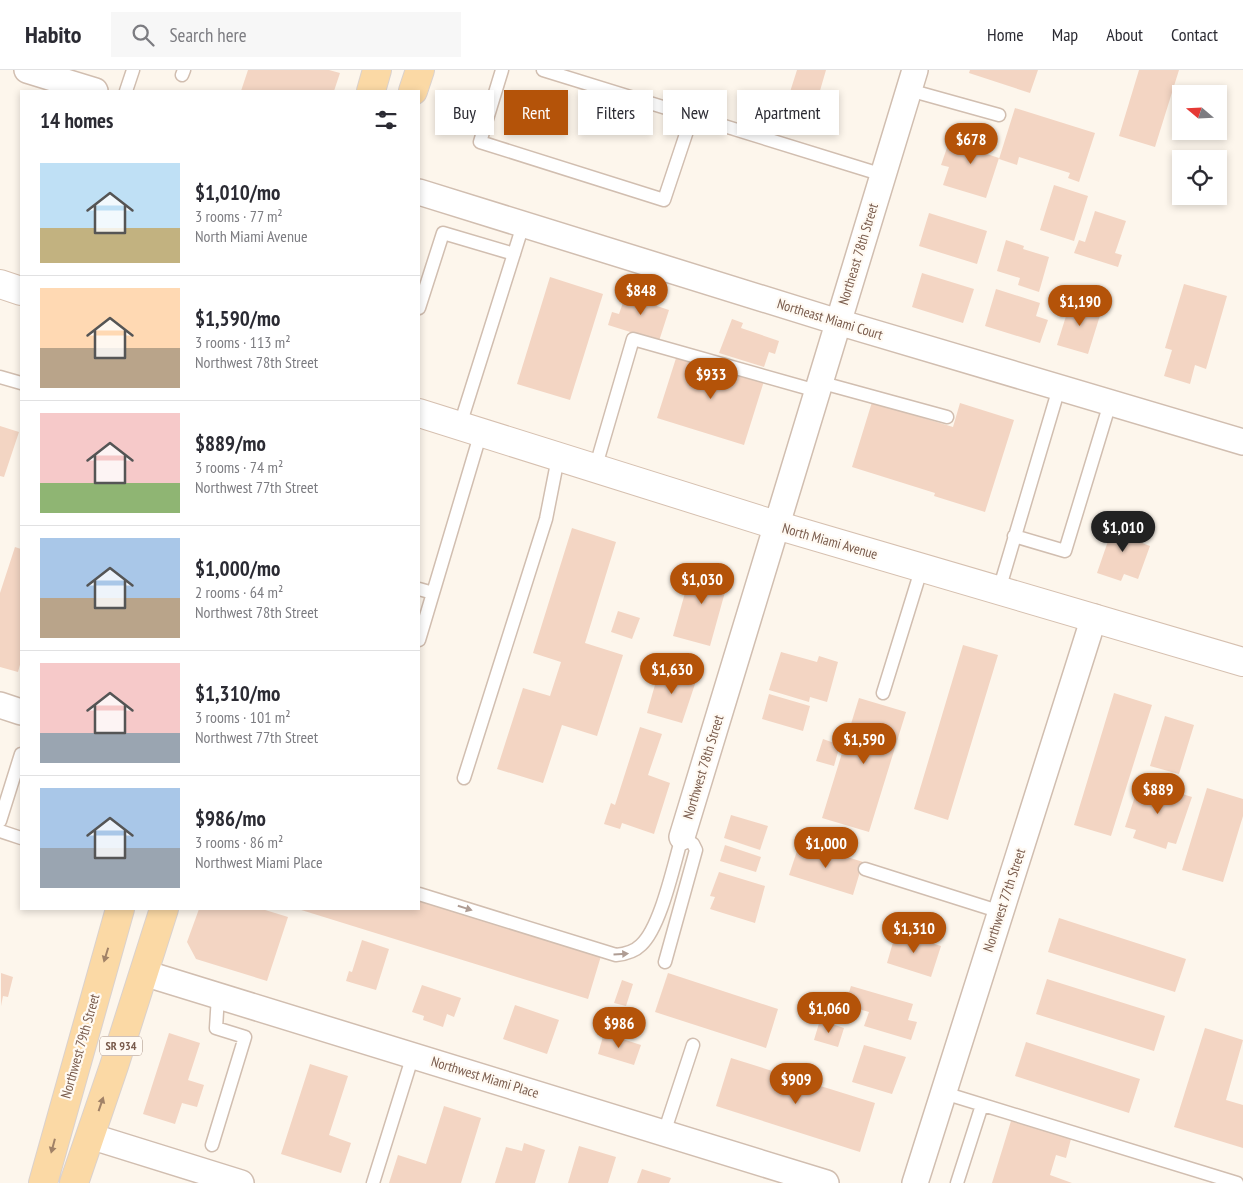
<!DOCTYPE html>
<html lang="en">
<head>
<meta charset="utf-8">
<style>
	body { margin:0; font-family:"PT Sans Narrow",sans-serif; background:#f7f7f7; color:#2b2b33; height:100vh; display:flex; flex-direction:column; font-size:19px; white-space:nowrap }
	* { box-sizing:border-box; margin:0 }
	p { font-size:16px; color:#7c7c81 }
	.icon { flex:none; width:28px; height:28px; fill:none; stroke:currentColor; stroke-width:2; stroke-linecap:round; stroke-linejoin:round }
	.map { position:relative; flex:1; overflow:hidden }
	.sheet { position:absolute; left:20px; top:20px; width:400px; height:820px; display:flex; flex-direction:column; background:#fff; border-radius:0px; box-shadow:0 2px 8px #0003 }
	.sheet>* { flex:none }
	.top-card { position:absolute; left:435px; top:20px; width:475px; height:45px; display:flex; gap:10px }
	.needle { width:32px; rotate:289deg }
	.tools { position:absolute; left:1172px; top:15px; display:grid; gap:10px }
	.tools a { display:grid; place-items:center; width:55px; height:55px; border-radius:0px; background:#fff; box-shadow:0 2px 8px #0003; font-size:25px }
	.price { position:absolute; translate:-50% -42px; padding:0 11px; border-radius:18px; background:#b45309; color:#fff; font-size:16px; line-height:32px; filter:drop-shadow(0 1px 2px #0008) }
	.price::after { content:''; position:absolute; left:50%; top:30px; width:15px; height:11px; margin-left:-8px; background:inherit; clip-path:polygon(0 0,100% 0,50% 100%) }
	.price.selected { background:#222; color:#fff }
	ul { padding:0; list-style:none }
	li { display:flex; align-items:center; gap:15px; height:125px; padding:0 20px }
	li+li { border-top:1px solid #e1e1e2 }
	li span { display:grid; place-items:center; flex:none; width:140px; height:100px; border-radius:0px; color:#555 }
	li>.icon { margin-inline-start:auto }
	span .icon { width:60px; height:60px; fill:#fffc; stroke-width:1 }
	li b { font-size:21px }
	h2 { display:flex; justify-content:space-between; align-items:center; height:60px; padding:0 20px; font-size:21px }
	.pill { padding:0 18px; border-radius:0px; background:#fff; box-shadow:0 2px 8px #0003; font-size:18px; line-height:45px }
	.pill.selected { background:#b45309; color:#fff }
	header { display:flex; align-items:center; gap:30px; box-sizing:border-box; height:70px; padding:0 25px; background:#fff; border-bottom:1px solid #e1e1e2 }
	header strong { font-size:24px }
	nav { display:flex; gap:28px; margin-inline-start:auto; font-size:18px }
	.search { width:350px; height:45px; background:#f7f7f7; display:flex; align-items:center; gap:12px; box-sizing:border-box; padding:0 18px; border-radius:0px; color:#7c7c81; font-size:19px }
	.map>svg:first-child { display:block }
	.building { fill:#f3d5c3 }
	.lines { fill:none; stroke-linecap:round; stroke-linejoin:round }
	.service-casing { stroke:#d1beb0; stroke-width:15 }
	.minor-casing { stroke:#d1beb0; stroke-width:28 }
	.secondary-casing { stroke:#d6c0b0; stroke-width:30 }
	.primary-casing { stroke:#dad1cd; stroke-width:30 }
	.service { stroke:#fff; stroke-width:12 }
	.minor { stroke:#fff; stroke-width:25 }
	.secondary { stroke:#fff; stroke-width:28 }
	.primary { stroke:#fbd9a5; stroke-width:28 }
	.oneway { fill:#af9d94 }
	.oneway2 { fill:#a18267 }
	.labels { text-anchor:middle; stroke-width:4.5; stroke-linejoin:round; paint-order:stroke }
	.shield { fill:#fffaf3; stroke:#a28b7f; stroke-width:1 }
	.shield-label { font-size:12px; font-weight:bold; fill:#7a5c4d }
	.street-label { font-size:14px; fill:#7a5c4d; stroke:#fffaf3 }
</style>
</head>
<body>
<header>
<strong>Habito</strong>
<div class="search"><svg class="icon" aria-label="search" viewBox="0 0 24 24"><circle cx="10" cy="10" r="6"/><path d="M15 15l6 6"/></svg>Search here</div>
<nav><a>Home</a><a>Map</a><a>About</a><a>Contact</a></nav>
</header>
<div class="map">
<svg width="1243" height="1113" viewBox="0 0 1243 1113">
	<rect width="100%" height="100%" fill="#fdf6ec"/>
	<path class="building" d="M248 0H329L340 3 334 21H241Z
		M797 0H826L817 31 790 22Z
		M970 0H1038L1030 23 969 3Z
		M1139 0H1179L1155 77 1119 66Z
		M1015 38 1095 63 1079 112 1068 108 1070 103 1019 87 1017 95 999 89Z
		M978 57 994 61 987 84 999 88 986 128 943 115 949 97 941 95 949 72 972 79Z
		M1054 115 1088 126 1074 171 1040 160Z
		M1095 141 1126 151 1115 183 1122 185 1118 197 1074 183 1079 170 1085 172Z
		M929 143 987 161 977 194 919 176Z
		M1006 170 1024 176 1023 179 1049 187 1039 222 1018 215 1020 208 997 201Z
		M922 203 974 219 963 253 912 237Z
		M550 207 603 224 570 330 517 314Z
		M1184 214 1227 226 1206 299 1195 295 1190 314 1164 306 1172 280 1165 278Z
		M996 219 1040 233 1036 246 1048 250 1040 273 985 256Z
		M627 221 659 227 657 236 669 240 659 271 608 255 612 242 619 244Z
		M1071 230 1102 239 1088 284 1057 275Z
		M732 249 743 253 741 258 779 271 775 284 769 282 764 297 719 283Z
		M677 285 764 311 744 375 657 348Z
		M872 332 953 357 960 333 1014 350 985 442 934 426 935 423 852 397Z
		M0 356 19 362 4 407 0 406Z
		M1117 445 1132 450 1126 467 1150 476 1138 509 1124 504 1121 511 1097 503Z
		M572 458 616 472 585 573 623 585 597 666 562 655 543 713 497 699 523 618 550 626 561 592 533 583Z
		M15 477 21 479V591L18 602 0 597V523Z
		M693 494 730 504 710 576 673 566Z
		M618 541 640 548 632 569 611 562Z
		M963 575 998 585 948 750 914 739Z
		M781 582 817 592 819 586 838 592 827 632 810 627 809 632 769 620Z
		M660 597 697 608 682 653 647 643Z
		M1114 623 1152 635 1111 766 1074 755Z
		M769 624 810 636 803 661 762 649Z
		M859 628 906 642 869 762 822 748Z
		M1165 646 1194 655 1179 704 1150 696Z
		M640 657 662 664 648 705 670 713 654 764 622 753 620 759 604 754 611 733 615 735Z
		M823 669 840 675 834 696 816 691Z
		M1140 711 1192 727 1176 774 1168 772 1166 779 1133 768 1136 760 1125 757Z
		M1207 718 1243 729V746L1223 812 1182 800Z
		M731 745 768 756 760 780 724 768Z
		M800 772 863 792 853 825 789 805Z
		M725 775 761 787 756 802 720 791Z
		M719 802 765 816 755 853 710 839 715 827 710 826Z
		M419 829 601 886 588 929 298 839H419Z
		M199 839H262L288 847 267 911 196 889 187 872Z
		M1059 848 1186 889 1175 922 1048 882Z
		M896 862 941 876 931 907 887 893Z
		M362 870 389 879 376 920 346 911 349 901 352 902Z
		M1 903 13 907 8 927 3 926 1 936Z
		M668 903 778 939 766 978 655 942Z
		M1047 909 1165 946 1154 981 1036 944Z
		M622 910 633 914 626 936 614 933Z
		M422 915 461 928 454 947 447 944 443 957 423 950 424 946 412 942Z
		M851 916 913 934 908 950 917 952 911 970 864 956 869 942 845 935Z
		M515 935 559 950 547 984 503 969Z
		M820 950 844 958 838 977 814 970Z
		M1205 958 1243 970 1226 1030 1243 1035V1078L1174 1057Z
		M169 963 200 973 188 1010 204 1015 197 1037 182 1033 175 1054 143 1044Z
		M604 963 641 975 634 995 598 984Z
		M1026 972 1140 1009 1129 1043 1015 1006Z
		M864 975 906 987 892 1024 852 1012Z
		M731 988 875 1033 860 1082 716 1036Z
		M310 994 348 1006 329 1065 351 1073 341 1103 281 1084Z
		M444 1036 481 1048 461 1113H389L398 1085 426 1094Z
		M1011 1051 1071 1069 1066 1088 1056 1085 1050 1105 1072 1113H992Z
		M524 1073 545 1080 535 1113H495L506 1077 522 1081Z
		M579 1076 616 1087 608 1113H568Z
		M642 1099 671 1108 669 1113H637Z"/>
	<g class="lines">
		<defs>
			<path id="service" d="M502 0 480 72 664 130 692 46
				M543 0 883 105
				M182 5 184 0
				M909 20 999 45
				M126 21 133 0
				M419 238 443 163 514 184
				M0 307 21 313
				M819 312 947 347
				M460 355 523 155
				M595 399 633 269 817 321
				M1014 466 1065 481 1110 333
				M419 519 433 523
				M999 520 1059 318
				M419 570 481 362
				M883 623 922 497
				M464 708 546 449 558 388
				M0 751 21 684
				M0 761 21 768
				M865 799 1001 842
				M419 824 616 885C626 884 634 882 641 875 661 857 674 793 682 767L693 774 696 780 665 892
				M944 1023 1237 1113
				M664 1063 693 975
				M212 1075 245 967 216 958 218 926
				M373 1113 413 985
				M957 1113 982 1035"/>
			<path id="minor" d="M27 0 95 21
				M419 122 838 252 1243 372
				M0 635 21 642
				M682 767 915 0
				M144 903 826 1113
				M90 1066 241 1113
				M915 1113 1094 547"/>
			<path id="secondary" d="M0 214 21 221
				M419 343 776 455 1243 592"/>
			<path id="primary" d="M371 21 377 0
				M413 21 420 0
				M43 1113 120 839
				M74 1113 114 996 164 839"/>
		</defs>
		<use href="#service" class="service-casing"/>
		<use href="#minor" class="minor-casing"/>
		<use href="#secondary" class="secondary-casing"/>
		<use href="#primary" class="primary-casing"/>
		<use href="#service" class="service"/>
		<use href="#minor" class="minor"/>
		<use href="#secondary" class="secondary"/>
		<use href="#primary" class="primary"/>
	</g>
	<defs><path id="oneway-solid" d="M-6-.8H1V-3.2L6.5 0L1 3.2V.8H-6Z" transform="scale(1.25)"/></defs>
	<g class="oneway">
		<use href="#oneway-solid" transform="translate(465 838) rotate(17)"/>
		<use href="#oneway-solid" transform="translate(621 884) rotate(-3)"/>
	</g>
	<g class="oneway2">
		<use href="#oneway-solid" transform="translate(106 885) rotate(107)"/>
		<use href="#oneway-solid" transform="translate(101 1034) rotate(-71)"/>
		<use href="#oneway-solid" transform="translate(53 1076) rotate(105)"/>
	</g>
	<g class="labels">
		<rect class="shield" x="100" y="966.5" width="42" height="19" rx="4"/>
		<g class="shield-label">
			<text x="121" y="980">SR 934</text>
		</g>
		<g class="street-label">
			<text transform="translate(858 184) rotate(-73)" y="5">Northeast 78th Street</text>
			<text transform="translate(830 249) rotate(17)" y="5">Northeast Miami Court</text>
			<text transform="translate(830 471) rotate(16)" y="5">North Miami Avenue</text>
			<text transform="translate(703 697) rotate(-73)" y="5">Northwest 78th Street</text>
			<text transform="translate(1004 830) rotate(-72)" y="5">Northwest 77th Street</text>
			<text transform="translate(80 976) rotate(-74)" y="5">Northwest 79th Street</text>
			<text transform="translate(485 1007) rotate(17)" y="5">Northwest Miami Place</text>
		</g>
	</g>
</svg>
<div class="tools">
<a><svg class="needle" viewBox="-14 -14 28 28"><path d="M0-13l5 13h-10z" fill="#e53935"/><path d="M0 13l5-13h-10z" fill="#7c7c81"/></svg></a>
<a><svg class="icon" aria-label="locate" viewBox="0 0 24 24"><circle cx="12" cy="12" r="6"/><path d="M12 2v4M12 18v4M2 12h4M18 12h4"/></svg></a>
</div>
<b class="price" style="left:971px;top:95px">$678</b>
<b class="price" style="left:641px;top:246px">$848</b>
<b class="price" style="left:1080px;top:257px">$1,190</b>
<b class="price" style="left:711px;top:330px">$933</b>
<b class="price selected" style="left:1123px;top:483px">$1,010</b>
<b class="price" style="left:702px;top:535px">$1,030</b>
<b class="price" style="left:672px;top:625px">$1,630</b>
<b class="price" style="left:864px;top:695px">$1,590</b>
<b class="price" style="left:1158px;top:745px">$889</b>
<b class="price" style="left:826px;top:799px">$1,000</b>
<b class="price" style="left:914px;top:884px">$1,310</b>
<b class="price" style="left:829px;top:964px">$1,060</b>
<b class="price" style="left:619px;top:979px">$986</b>
<b class="price" style="left:796px;top:1035px">$909</b>
<div class="top-card">
<a class="pill">Buy</a>
<a class="pill selected">Rent</a>
<a class="pill">Filters</a>
<a class="pill">New</a>
<a class="pill">Apartment</a>
</div>
<section class="sheet">
<h2>14 homes<svg class="icon" aria-label="filters" viewBox="0 0 24 24"><path d="M4 7h16M4 17h16"/><circle cx="9" cy="7" r="2"/><circle cx="15" cy="17" r="2"/></svg></h2>
<ul>
<li><span style="background:linear-gradient(#bfe0f5 65%,#c2b280 0)"><svg class="icon" aria-label="home" viewBox="0 0 24 24"><path d="M3 11l9-7 9 7M6 9v11h12V9"/></svg></span><div><b>$1,010/mo</b><p>3 rooms · 77 m²</p><p>North Miami Avenue</p></div></li>
<li><span style="background:linear-gradient(#ffd9b3 60%,#b9a48a 0)"><svg class="icon" aria-label="home" viewBox="0 0 24 24"><path d="M3 11l9-7 9 7M6 9v11h12V9"/></svg></span><div><b>$1,590/mo</b><p>3 rooms · 113 m²</p><p>Northwest 78th Street</p></div></li>
<li><span style="background:linear-gradient(#f6c9c9 70%,#8fb573 0)"><svg class="icon" aria-label="home" viewBox="0 0 24 24"><path d="M3 11l9-7 9 7M6 9v11h12V9"/></svg></span><div><b>$889/mo</b><p>3 rooms · 74 m²</p><p>Northwest 77th Street</p></div></li>
<li><span style="background:linear-gradient(#a9c7e8 60%,#b9a48a 0)"><svg class="icon" aria-label="home" viewBox="0 0 24 24"><path d="M3 11l9-7 9 7M6 9v11h12V9"/></svg></span><div><b>$1,000/mo</b><p>2 rooms · 64 m²</p><p>Northwest 78th Street</p></div></li>
<li><span style="background:linear-gradient(#f6c9c9 70%,#9aa5b1 0)"><svg class="icon" aria-label="home" viewBox="0 0 24 24"><path d="M3 11l9-7 9 7M6 9v11h12V9"/></svg></span><div><b>$1,310/mo</b><p>3 rooms · 101 m²</p><p>Northwest 77th Street</p></div></li>
<li><span style="background:linear-gradient(#a9c7e8 60%,#9aa5b1 0)"><svg class="icon" aria-label="home" viewBox="0 0 24 24"><path d="M3 11l9-7 9 7M6 9v11h12V9"/></svg></span><div><b>$986/mo</b><p>3 rooms · 86 m²</p><p>Northwest Miami Place</p></div></li>
</ul>
</section>
</div>
</body>
</html>
